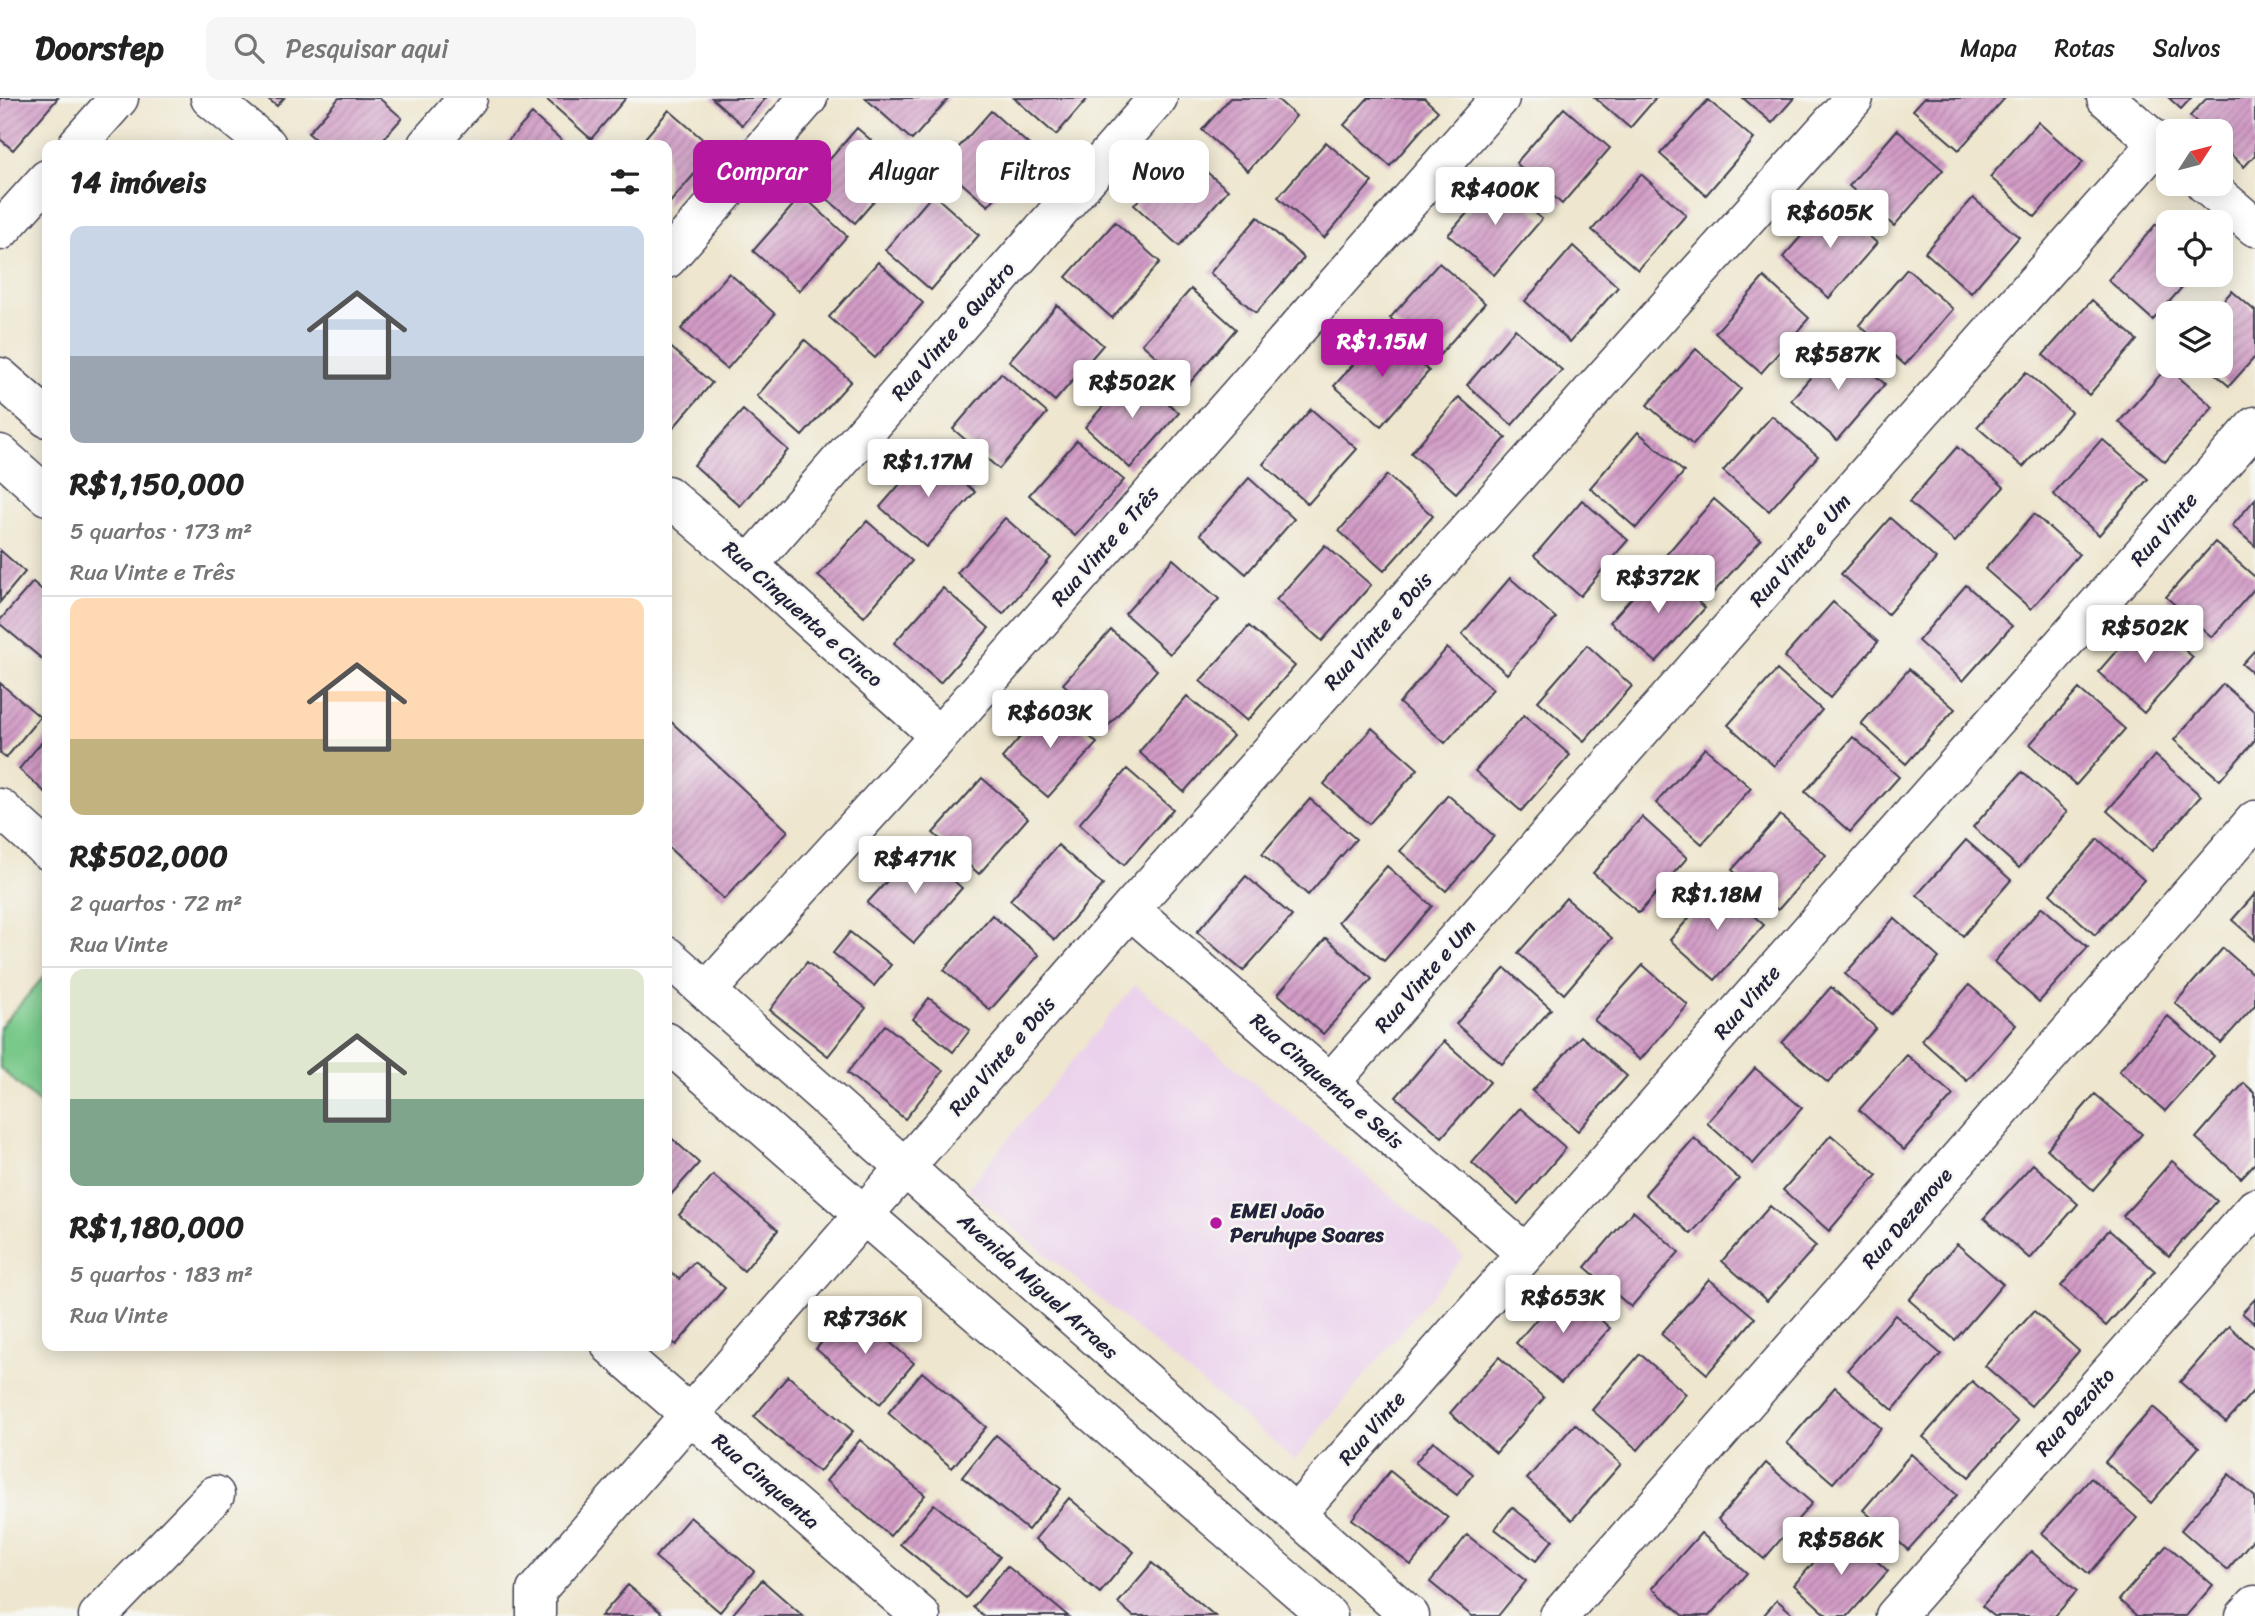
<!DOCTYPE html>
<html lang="pt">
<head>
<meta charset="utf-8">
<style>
	body { margin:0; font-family:Sriracha,sans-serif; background:#f6f6f6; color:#222; height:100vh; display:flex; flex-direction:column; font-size:26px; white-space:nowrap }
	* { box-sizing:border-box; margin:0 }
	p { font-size:23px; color:#767676 }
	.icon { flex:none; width:38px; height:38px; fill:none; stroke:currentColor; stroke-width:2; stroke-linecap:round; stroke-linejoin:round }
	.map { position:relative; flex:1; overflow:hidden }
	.drawer { position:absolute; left:42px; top:42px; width:630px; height:1211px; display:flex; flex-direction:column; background:#fff; border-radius:14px; box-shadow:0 4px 18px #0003 }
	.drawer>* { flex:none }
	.guide { position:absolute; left:693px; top:42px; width:665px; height:63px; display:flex; gap:14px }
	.needle { width:46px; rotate:54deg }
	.controls { position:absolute; left:2156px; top:21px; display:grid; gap:14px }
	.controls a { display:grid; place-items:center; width:77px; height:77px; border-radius:14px; background:#fff; box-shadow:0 4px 18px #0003; font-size:35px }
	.price { position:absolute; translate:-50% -60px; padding:0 16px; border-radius:7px; background:#fff; color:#222; font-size:23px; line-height:46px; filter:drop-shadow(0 2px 4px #0008) }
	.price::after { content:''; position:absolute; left:50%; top:42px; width:21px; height:16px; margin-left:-10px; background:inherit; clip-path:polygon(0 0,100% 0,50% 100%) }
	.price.on { background:#b5179e; color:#fff }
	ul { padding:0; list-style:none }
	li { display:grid; align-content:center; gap:14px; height:371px; padding:0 28px }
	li+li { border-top:2px solid #e0e0e0 }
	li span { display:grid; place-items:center; height:217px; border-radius:14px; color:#555 }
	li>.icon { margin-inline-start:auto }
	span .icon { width:126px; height:126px; fill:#fffc; stroke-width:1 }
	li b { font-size:30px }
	h2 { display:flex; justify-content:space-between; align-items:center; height:84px; padding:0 28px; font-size:30px }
	.pill { padding:0 24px; border-radius:14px; background:#fff; box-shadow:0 4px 18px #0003; font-size:24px; line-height:63px }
	.pill.on { background:#b5179e; color:#fff }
	header { display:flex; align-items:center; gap:42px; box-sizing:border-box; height:98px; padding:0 35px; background:#fff; border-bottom:2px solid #e0e0e0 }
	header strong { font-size:33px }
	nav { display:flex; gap:38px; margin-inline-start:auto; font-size:24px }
	.search { width:490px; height:63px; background:#f6f6f6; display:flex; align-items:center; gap:18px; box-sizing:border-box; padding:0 24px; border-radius:14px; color:#767676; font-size:26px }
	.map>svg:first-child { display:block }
	.built { fill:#ebd1ec }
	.green { fill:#78c98a; stroke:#4d7662; stroke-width:2 }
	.building { fill:url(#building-hatch) }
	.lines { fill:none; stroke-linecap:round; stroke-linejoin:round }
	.minor-casing { stroke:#413f51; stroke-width:41 }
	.minor { stroke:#fff; stroke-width:38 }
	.poi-dot { fill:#b5179e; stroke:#f6f6f2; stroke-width:2.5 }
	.labels { text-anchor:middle; stroke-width:5; stroke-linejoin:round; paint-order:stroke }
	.street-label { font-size:21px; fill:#22223b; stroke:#f6f6f2 }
	.poi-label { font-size:21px; font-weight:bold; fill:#22223b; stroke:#f6f6f2; text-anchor:start }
</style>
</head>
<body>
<header>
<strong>Doorstep</strong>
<div class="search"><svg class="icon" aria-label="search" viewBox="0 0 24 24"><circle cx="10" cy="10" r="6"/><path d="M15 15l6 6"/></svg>Pesquisar aqui</div>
<nav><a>Mapa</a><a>Rotas</a><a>Salvos</a></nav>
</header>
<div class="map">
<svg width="2255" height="1518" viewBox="0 0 2255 1518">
	<defs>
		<pattern id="building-hatch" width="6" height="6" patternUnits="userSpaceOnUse" patternTransform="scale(1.75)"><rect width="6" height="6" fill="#d29bc6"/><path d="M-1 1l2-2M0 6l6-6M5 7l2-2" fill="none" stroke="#aa7ea2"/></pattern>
	</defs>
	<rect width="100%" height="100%" fill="#f6f6f2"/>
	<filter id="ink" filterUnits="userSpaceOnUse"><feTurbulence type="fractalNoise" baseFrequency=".0143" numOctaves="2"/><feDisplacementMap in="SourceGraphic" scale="14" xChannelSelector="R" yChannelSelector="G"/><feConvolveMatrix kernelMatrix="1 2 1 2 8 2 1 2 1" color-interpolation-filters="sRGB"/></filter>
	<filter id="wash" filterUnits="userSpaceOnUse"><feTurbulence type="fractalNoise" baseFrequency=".00686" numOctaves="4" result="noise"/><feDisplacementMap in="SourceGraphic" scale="28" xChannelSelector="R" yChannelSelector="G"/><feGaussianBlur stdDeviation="1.57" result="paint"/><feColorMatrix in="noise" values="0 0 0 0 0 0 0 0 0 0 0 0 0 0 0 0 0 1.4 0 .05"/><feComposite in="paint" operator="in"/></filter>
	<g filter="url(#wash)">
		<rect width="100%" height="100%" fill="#eee6ce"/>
		<path class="built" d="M1135 887 1464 1158 1295 1362 967 1091Z"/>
		<path class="green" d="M47 875V1012L0 970V929Z"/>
		<g id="blocks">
			<path class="building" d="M0 0H58L13 52 0 41Z
				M267 0H284L277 8Z
				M339 0H379L402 20 378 47H322L308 35Z
				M545 0H626L591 41Z
				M712 0H766L742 27Z
				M865 0H949L912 42Z
				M1014 0H1088L1056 37Z
				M1230 0H1276L1296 18 1248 73 1202 32Z
				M1368 0H1424L1438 13 1390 68 1344 27Z
				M1595 0H1656L1630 30Z
				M1743 0H1794L1772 25Z
				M1924 0H2005L1959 52 1913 12Z
				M2169 0H2191L2181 11Z
				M2207 0H2255V57L2244 69 2221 47V33H2206L2190 18Z
				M1708 2 1754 41 1706 97 1660 56Z
				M1564 10 1610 50 1562 106 1516 65Z
				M669 12 715 52 667 108V47H639Z
				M991 13 1036 53 988 108 942 68Z
				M532 16 567 47H504Z
				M2038 24 2083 64 2035 119 1990 79Z
				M857 30 903 70 855 125 809 85Z
				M1897 32 1943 72 1894 128 1849 88Z
				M1326 44 1372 84 1324 140 1278 99Z
				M1182 53 1228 92 1179 148 1134 107Z
				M1641 76 1686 117 1638 172 1592 132Z
				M1497 81 1542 121 1494 177 1448 137Z
				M933 96 979 137 931 192 885 152Z
				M802 97 847 138 799 193 753 153Z
				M1973 100 2019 139 1971 195 1925 154Z
				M1831 104 1877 145 1829 200 1783 159Z
				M1258 119 1304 160 1256 215 1210 175Z
				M1115 124 1160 164 1112 220 1066 179Z
				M2156 126 2168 137V177H2193L2153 222 2108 182Z
				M1573 148 1618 189 1570 244 1525 203Z
				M878 164 923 205 875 260 829 219Z
				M1439 165 1485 205 1437 260 1390 220Z
				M1907 171 1953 211 1905 267 1859 227Z
				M729 175 775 216 727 271 681 231Z
				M1764 179 1809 220 1761 275 1715 235Z
				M1191 191 1236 231 1188 287 1142 246Z
				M2232 193 2255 213V259L2229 288 2206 268H2221V215H2212Z
				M2092 202 2137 242 2089 297 2043 257Z
				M1057 207 1103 247 1055 303 1009 263Z
				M1515 231 1562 272 1512 327 1467 287Z
				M1383 233 1429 273 1381 328 1334 288Z
				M805 242 851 283 802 338 757 298Z
				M667 246 712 285 667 337Z
				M1839 246 1885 286 1837 342 1791 302Z
				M1696 251 1741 291 1693 347 1647 307Z
				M2167 269 2213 309 2165 364 2119 324Z
				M1133 274 1179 315 1130 370 1085 329Z
				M2026 274 2071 314 2023 369 1977 329Z
				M1001 275 1047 315 999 371 953 331Z
				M1459 299 1506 340 1456 395 1411 355Z
				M1311 311 1357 351 1308 406 1263 366Z
				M743 312 788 352 740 408 694 367Z
				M1772 318 1818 358 1769 413 1723 373Z
				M1638 334 1684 374 1636 430 1590 390Z
				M2102 341 2148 381 2099 437 2053 396Z
				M1077 342 1124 382 1075 438 1029 397Z
				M1957 349 2004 389 1955 444 1909 404Z
				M929 353 975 394 926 449 880 409Z
				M1387 377 1433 418 1384 473 1339 433Z
				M1249 380 1294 421 1246 476 1200 436Z
				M1714 401 1761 442 1712 496 1666 457Z
				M2255 401V448L2232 428Z
				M1582 402 1628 442 1580 498 1534 458Z
				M2034 416 2079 456 2031 511 1985 471Z
				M1005 420 1051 460 1003 516 957 475Z
				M1890 420 1936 461 1888 516 1841 476Z
				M867 423 912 463 864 519 818 478Z
				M2215 444 2255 479V490L2212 539 2166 499Z
				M1325 447 1371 487 1322 543 1276 502Z
				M0 452 25 474 0 504Z
				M1173 461 1219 501 1170 556 1125 516Z
				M1659 469 1705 510 1656 564 1610 524Z
				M1510 480 1556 520 1507 576 1462 536Z
				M33 484 47 496V565L0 526V522Z
				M1966 487 2012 528 1963 583 1918 543Z
				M943 490 989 530 940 585 894 545Z
				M1833 504 1878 544 1830 600 1784 559Z
				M2146 519 2193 559 2144 615 2098 574Z
				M1249 528 1295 568 1247 623 1200 583Z
				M1111 532 1157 572 1109 627 1063 586Z
				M1587 547 1632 588 1584 643 1538 603Z
				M1447 550 1493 591 1445 645 1399 605Z
				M2255 552V577L2242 566Z
				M1909 571 1955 611 1906 666 1861 626Z
				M1777 572 1822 612 1774 668 1728 627Z
				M0 585 40 619 6 660 0 655Z
				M2223 586 2255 614V642L2220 682 2174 642Z
				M2079 591 2125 631 2076 687 2030 646Z
				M1187 598 1233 638 1184 694 1139 654Z
				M1051 604 1097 645 1048 699 1002 660Z
				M1524 617 1570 657 1521 713 1475 673Z
				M667 620 788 733 724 801 667 748Z
				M1372 630 1418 671 1369 726 1324 686Z
				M47 638V696L19 671Z
				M1853 639 1899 679 1850 734 1805 694Z
				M1705 650 1751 690 1702 746 1656 705Z
				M2155 657 2201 698 2152 753 2107 713Z
				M1127 671 1173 711 1124 767 1079 726Z
				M2022 674 2067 714 2019 770 1973 729Z
				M982 680 1028 720 979 776 933 735Z
				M1448 697 1494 738 1446 793 1400 753Z
				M1310 701 1356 741 1308 797 1262 756Z
				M1780 717 1826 757 1778 812 1732 772Z
				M1642 719 1687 760 1639 815 1593 775Z
				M2098 741 2144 782 2095 837 2050 796Z
				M1966 742 2011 782 1963 838 1917 797Z
				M1058 747 1103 787 1055 842 1010 802Z
				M917 750 962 790 914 845 867 805Z
				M1387 768 1432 808 1384 863 1338 824Z
				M1246 778 1292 818 1243 873 1197 834Z
				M1718 786 1764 827 1715 882 1670 842Z
				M2255 796V842L2232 822Z
				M1566 800 1612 840 1564 896 1518 855Z
				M2042 809 2088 849 2039 904 1994 864Z
				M992 817 1039 857 990 912 944 872Z
				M1894 820 1939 860 1891 916 1845 876Z
				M850 834 891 867 874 888 833 855Z
				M1326 840 1372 881 1323 936 1278 896Z
				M2223 850 2255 878V907L2221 945 2175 905Z
				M807 864 866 910 828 958 770 912Z
				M1643 867 1688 907 1640 962 1594 922Z
				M1505 870 1551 911 1502 966 1456 926Z
				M1969 887 2016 927 1967 983 1921 942Z
				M1831 889 1876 930 1828 985 1782 945Z
				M929 900 970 932 953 954 913 921Z
				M2168 918 2214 958 2165 1013 2119 973Z
				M885 927 943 973 905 1021 847 975Z
				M1581 938 1627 978 1578 1033 1532 993Z
				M1444 943 1490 984 1442 1039 1396 999Z
				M1907 957 1953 997 1904 1052 1859 1012Z
				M1755 970 1802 1010 1753 1066 1707 1025Z
				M2244 985 2255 995V1065L2241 1080 2196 1040Z
				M2095 996 2142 1036 2093 1092 2047 1051Z
				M1520 1010 1566 1050 1518 1106 1472 1065Z
				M667 1036 699 1065 667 1101Z
				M1831 1037 1877 1077 1829 1133 1783 1092Z
				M1694 1040 1739 1081 1691 1136 1645 1096Z
				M2172 1063 2217 1103 2169 1158 2123 1118Z
				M2033 1066 2078 1106 2030 1161 1984 1120Z
				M713 1077 778 1132 744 1173 679 1117Z
				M1770 1108 1816 1148 1767 1203 1722 1163Z
				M1633 1113 1679 1154 1631 1209 1585 1169Z
				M2109 1132 2155 1173 2106 1228 2061 1188Z
				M1957 1146 2003 1186 1955 1242 1909 1202Z
				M694 1164 725 1190 676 1247 667 1239V1171L679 1181Z
				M1709 1181 1755 1220 1707 1276 1661 1236Z
				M1564 1189 1610 1230 1561 1285 1516 1245Z
				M2255 1201V1226L2242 1215Z
				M850 1210 914 1265 880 1306 816 1251Z
				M2034 1213 2079 1253 2031 1308 1985 1268Z
				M1895 1217 1941 1256 1893 1312 1847 1272Z
				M2229 1228 2255 1252V1291L2226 1324 2180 1284Z
				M1640 1256 1686 1296 1638 1352 1592 1312Z
				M1499 1259 1544 1300 1496 1355 1450 1315Z
				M922 1274 986 1329 952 1370 888 1315Z
				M788 1278 853 1333 819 1374 754 1319Z
				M1972 1283 2018 1324 1969 1379 1923 1339Z
				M1835 1289 1881 1330 1833 1385 1787 1345Z
				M2153 1309 2199 1349 2151 1405 2105 1364Z
				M1575 1326 1621 1366 1572 1422 1527 1381Z
				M996 1337 1061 1391 1028 1432 962 1379Z
				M860 1342 925 1397 890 1438 826 1383Z
				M1433 1343 1473 1376 1457 1397 1415 1365Z
				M1911 1356 1957 1397 1908 1452 1863 1412Z
				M1766 1365 1812 1405 1764 1461 1718 1421Z
				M1390 1373 1448 1420 1411 1467 1352 1421Z
				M2229 1376 2255 1399V1439L2227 1472 2181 1432Z
				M2091 1380 2137 1420 2089 1476 2042 1435Z
				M1069 1400 1134 1454 1100 1495 1035 1441Z
				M934 1406 1000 1459 966 1500 900 1446Z
				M1512 1409 1553 1442 1536 1463 1495 1431Z
				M690 1419 754 1473 720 1514 655 1459Z
				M1842 1432 1888 1473 1848 1518H1828L1794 1487Z
				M1701 1435 1747 1475 1709 1518H1684L1652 1490Z
				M1467 1437 1526 1483 1498 1518H1472L1430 1484Z
				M2167 1447 2213 1487 2186 1518H2137L2119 1502Z
				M2031 1453 2077 1493 2055 1518H1994L1982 1508Z
				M1152 1465 1215 1518H1133L1118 1505Z
				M1007 1468 1068 1518H984L973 1509Z
				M762 1482 803 1518H731Z
				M628 1487 665 1518H601Z
				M1777 1502 1795 1518H1763Z"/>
		</g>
	</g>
	<g filter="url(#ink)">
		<use href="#blocks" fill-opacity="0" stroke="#413f51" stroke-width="2"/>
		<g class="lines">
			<defs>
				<path id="minor" d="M210 0 267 47
					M2106 0 2168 54
					M77 47 119 0
					M427 47 468 0
					M2205 86 2255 129
					M0 133 47 81
					M667 161 808 0
					M0 279 47 320
					M0 356 47 398
					M667 397 749 467 939 638
					M749 467 1158 0
					M0 710 47 752
					M1130 811 1525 1155
					M667 858 1410 1518
					M707 893 939 638 1500 0
					M667 944 865 1118 1328 1518
					M1330 985 2158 45
					M611 1248 921 1518
					M1295 1417 2255 328
					M98 1518 215 1397
					M536 1518V1493L1130 811 1854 0
					M1559 1518 2255 722
					M1895 1518 2255 1110
					M2245 1518 2255 1507"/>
			</defs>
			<use href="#minor" class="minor-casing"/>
			<use href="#minor" class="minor"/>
		</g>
	</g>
	<circle class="poi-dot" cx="1216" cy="1125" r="7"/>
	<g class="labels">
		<g class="street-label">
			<text transform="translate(953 233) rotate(-49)" y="7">Rua Vinte e Quatro</text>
			<text transform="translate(2164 431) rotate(-49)" y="7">Rua Vinte</text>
			<text transform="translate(1105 448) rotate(-49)" y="7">Rua Vinte e Três</text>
			<text transform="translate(1800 452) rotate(-49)" y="7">Rua Vinte e Um</text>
			<text transform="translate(803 516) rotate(42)" y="7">Rua Cinquenta e Cinco</text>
			<text transform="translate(1378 533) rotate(-48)" y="7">Rua Vinte e Dois</text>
			<text transform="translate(1425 878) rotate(-49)" y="7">Rua Vinte e Um</text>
			<text transform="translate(1747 904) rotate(-49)" y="7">Rua Vinte</text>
			<text transform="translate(1002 958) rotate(-49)" y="7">Rua Vinte e Dois</text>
			<text transform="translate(1327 983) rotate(41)" y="7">Rua Cinquenta e Seis</text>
			<text transform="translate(1907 1120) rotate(-49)" y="7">Rua Dezenove</text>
			<text transform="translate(1038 1188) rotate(42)" y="7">Avenida Miguel Arraes</text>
			<text transform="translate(2075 1314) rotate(-49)" y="7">Rua Dezoito</text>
			<text transform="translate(1372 1330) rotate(-49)" y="7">Rua Vinte</text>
			<text transform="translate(766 1383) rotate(41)" y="7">Rua Cinquenta</text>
		</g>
		<g class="poi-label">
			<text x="1230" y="1120">EMEI João<tspan x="1230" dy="24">Peruhype Soares</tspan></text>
		</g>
	</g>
</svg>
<div class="controls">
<a><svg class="needle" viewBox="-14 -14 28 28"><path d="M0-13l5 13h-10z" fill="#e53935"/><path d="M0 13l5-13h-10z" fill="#767676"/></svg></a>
<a><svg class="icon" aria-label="locate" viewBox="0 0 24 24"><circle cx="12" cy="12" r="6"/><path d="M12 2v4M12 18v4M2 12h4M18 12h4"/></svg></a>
<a><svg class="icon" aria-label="layers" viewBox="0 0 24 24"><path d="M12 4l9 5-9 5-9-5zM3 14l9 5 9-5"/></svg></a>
</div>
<b class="price" style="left:1495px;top:129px">R$400K</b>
<b class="price" style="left:1830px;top:152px">R$605K</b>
<b class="price on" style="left:1382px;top:281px">R$1.15M</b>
<b class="price" style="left:1838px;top:294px">R$587K</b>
<b class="price" style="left:1132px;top:322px">R$502K</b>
<b class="price" style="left:928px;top:401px">R$1.17M</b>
<b class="price" style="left:1658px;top:517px">R$372K</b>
<b class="price" style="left:2145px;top:567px">R$502K</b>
<b class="price" style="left:1050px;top:652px">R$603K</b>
<b class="price" style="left:915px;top:798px">R$471K</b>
<b class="price" style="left:1717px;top:834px">R$1.18M</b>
<b class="price" style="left:1563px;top:1237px">R$653K</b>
<b class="price" style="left:865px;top:1258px">R$736K</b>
<b class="price" style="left:1841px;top:1479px">R$586K</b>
<div class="guide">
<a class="pill on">Comprar</a>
<a class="pill">Alugar</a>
<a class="pill">Filtros</a>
<a class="pill">Novo</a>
</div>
<section class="drawer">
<h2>14 imóveis<svg class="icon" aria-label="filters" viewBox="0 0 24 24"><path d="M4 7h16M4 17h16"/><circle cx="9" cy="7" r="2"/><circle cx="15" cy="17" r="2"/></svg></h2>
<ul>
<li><span style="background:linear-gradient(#c9d6e8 60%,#9aa5b1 0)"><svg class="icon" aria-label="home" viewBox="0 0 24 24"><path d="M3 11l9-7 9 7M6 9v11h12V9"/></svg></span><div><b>R$1,150,000</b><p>5 quartos · 173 m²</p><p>Rua Vinte e Três</p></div></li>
<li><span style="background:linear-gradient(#ffd9b3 65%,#c2b280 0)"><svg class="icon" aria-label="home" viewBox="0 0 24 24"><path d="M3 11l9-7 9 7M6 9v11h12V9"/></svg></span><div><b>R$502,000</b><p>2 quartos · 72 m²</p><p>Rua Vinte</p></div></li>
<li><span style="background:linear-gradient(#dfe7d0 60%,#7fa58c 0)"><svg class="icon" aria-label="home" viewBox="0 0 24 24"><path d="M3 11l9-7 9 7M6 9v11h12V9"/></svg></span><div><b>R$1,180,000</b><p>5 quartos · 183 m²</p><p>Rua Vinte</p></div></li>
</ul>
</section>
</div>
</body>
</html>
